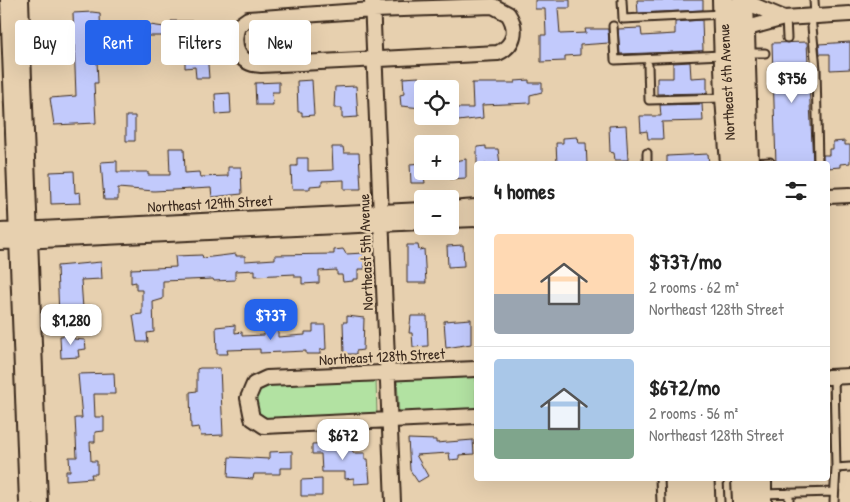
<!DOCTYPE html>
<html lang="en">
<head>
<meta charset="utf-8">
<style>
	body { margin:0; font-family:"Patrick Hand",sans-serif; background:#f2f2f2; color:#222; height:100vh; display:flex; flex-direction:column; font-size:19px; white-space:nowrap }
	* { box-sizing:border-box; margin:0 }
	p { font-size:16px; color:#767676 }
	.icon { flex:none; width:28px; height:28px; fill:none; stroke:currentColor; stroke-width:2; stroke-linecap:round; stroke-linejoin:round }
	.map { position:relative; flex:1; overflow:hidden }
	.sheet { position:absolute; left:474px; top:161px; width:356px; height:320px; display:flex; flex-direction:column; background:#fff; border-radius:5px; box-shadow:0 5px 20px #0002 }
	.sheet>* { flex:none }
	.hud { position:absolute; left:15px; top:20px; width:384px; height:45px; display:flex; gap:10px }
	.fabs { position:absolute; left:414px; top:80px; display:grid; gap:10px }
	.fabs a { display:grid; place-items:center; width:45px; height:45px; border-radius:5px; background:#fff; box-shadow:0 5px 20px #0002; font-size:25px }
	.price { position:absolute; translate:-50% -42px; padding:0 11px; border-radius:10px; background:#fff; color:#222; font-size:16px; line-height:32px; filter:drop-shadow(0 1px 2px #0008) }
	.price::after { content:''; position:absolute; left:50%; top:30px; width:15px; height:11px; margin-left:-8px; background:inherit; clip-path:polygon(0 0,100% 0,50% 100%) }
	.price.active { background:#2563eb; color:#fff }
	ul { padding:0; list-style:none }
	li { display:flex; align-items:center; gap:15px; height:125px; padding:0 20px }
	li+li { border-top:1px solid #e0e0e0 }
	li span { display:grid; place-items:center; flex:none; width:140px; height:100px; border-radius:5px; color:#555 }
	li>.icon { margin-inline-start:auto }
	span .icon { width:60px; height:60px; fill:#fffc; stroke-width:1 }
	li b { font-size:21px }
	h2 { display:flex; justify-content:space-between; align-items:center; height:60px; padding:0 20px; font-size:21px }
	.chip { padding:0 18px; border-radius:5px; background:#fff; box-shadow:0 5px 20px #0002; font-size:18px; line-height:45px }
	.chip.active { background:#2563eb; color:#fff }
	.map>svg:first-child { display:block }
	.green { fill:#b2e2a2; stroke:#768660 }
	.building { fill:#c2cafc; stroke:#3b2a1e }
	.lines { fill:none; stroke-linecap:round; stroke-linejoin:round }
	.lane-casing { stroke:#3b2a1e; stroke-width:11 }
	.street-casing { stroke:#3b2a1e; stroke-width:18 }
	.secondary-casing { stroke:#3b2a1e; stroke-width:24 }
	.lane { stroke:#e7d0af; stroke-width:7 }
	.street { stroke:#e7d0af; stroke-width:14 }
	.secondary { stroke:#e7d0af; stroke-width:20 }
	.labels { text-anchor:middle; stroke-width:4.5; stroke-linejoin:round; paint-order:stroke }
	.street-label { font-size:15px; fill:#3b2a1e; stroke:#e7d0af }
</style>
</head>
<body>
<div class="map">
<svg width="850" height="502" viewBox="0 0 850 502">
	<rect width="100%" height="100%" fill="#e7d0af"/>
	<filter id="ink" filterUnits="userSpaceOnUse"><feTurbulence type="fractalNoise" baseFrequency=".02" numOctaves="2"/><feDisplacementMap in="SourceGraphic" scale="10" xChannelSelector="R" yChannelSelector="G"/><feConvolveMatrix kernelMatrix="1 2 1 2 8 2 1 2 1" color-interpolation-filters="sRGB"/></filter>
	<g filter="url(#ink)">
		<path class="green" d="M476 372V413L399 414 397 379Z
			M376 379 377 416 263 422 252 404 262 383Z"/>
		<path class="building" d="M535 0H570V8H558L560 34 586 33 585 29H608L609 43 580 45V55L565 56V61L541 62V35H546L545 9H535Z
			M637 0H703V10L638 13Z
			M92 12 100 13 101 43H99L100 61H97L98 83H94L96 123 54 125 50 98 76 96 73 13Z
			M702 20 703 51 620 54 618 29 641 28 642 36 675 34V22Z
			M171 21H198L205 25 209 78H196L195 67 185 68V57L174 58 173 36H148L150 25 171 28Z
			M807 42 813 164H776L772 43Z
			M850 42V69L830 70V54H820L819 44Z
			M690 62 691 78 707 77V93L657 94V78H673V63Z
			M419 77V90H422V108L401 106 400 95 404 94 403 78Z
			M312 80 314 115 302 116V112H298L297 81Z
			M529 80V83H542V92L530 95V103L482 105 483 118 450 122V108H473L472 83H515V81Z
			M279 82V92H272L273 105H256L255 83Z
			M356 86 358 117 342 118V108H334L335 87Z
			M230 93 231 113 216 114 215 94Z
			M702 104 703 121 662 122 663 139H648L647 131 641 132 640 116H661L660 105Z
			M126 116H135V141H126Z
			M626 125 628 160H615L614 153 610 152 609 126Z
			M577 137 578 143H586L587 164H557L556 143H563V138Z
			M845 141V145H850V163L840 164V167L828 168V164H823V155H829V149H833V142Z
			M486 146V149H498L500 164H477V147Z
			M332 147H343L344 153H359L361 189H344V180L322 181V185L310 186V189H292L291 166H297V158H308V171L333 170Z
			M169 148H184L185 173 199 172 200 177 228 176V167H241L242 194 212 197 211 188 154 191 118 188V200H104L101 162 117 161V172H148V175H170Z
			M708 154 709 164H667V156Z
			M466 159V178L450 179V162Z
			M422 163 425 183H411L410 164Z
			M74 171 75 193 80 192 81 203 51 204 50 172Z
			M407 245H418L419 250 424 249 426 283H407Z
			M463 245 464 266 448 267 447 246Z
			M343 249 346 254 364 253 365 269H358V279H353V281L343 282 342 275H337V270L319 271V283L302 284V277H295V274L255 276V270L235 271V280L214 281 213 279 163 281V299L153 302 154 332 147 333 148 342H137L133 315 142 314V290H136V282L131 283V269L176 267 175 256 202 255 203 258 236 254V256H245V261L275 259V255L334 254V250Z
			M101 262 102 279 81 280 83 309H76L77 317H59L57 266Z
			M347 316 364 318 363 350 356 351V354H344L343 322H347Z
			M411 316H427L428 346 413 347 412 333H409Z
			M471 319V344L446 348 444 321Z
			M235 325V333L242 332V336L264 335V331L278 330V337L305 335V332H313V325H325L326 349 320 350V354H306V351L260 353V349L227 350 228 354H217L216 327Z
			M74 335V339L85 340 86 349 78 350 79 357 61 358 60 336Z
			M200 368H220L223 435 201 436 199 427 191 428 190 392 197 391V369Z
			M114 373 115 394H94L95 417H104V431L95 432V442H90L91 461H97V474H91L92 478 66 480V471H70L69 457H77L75 418H82L78 374Z
			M408 439 436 440V443L473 440 474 454 459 455V459L450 460 449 453 416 455 428 476 418 482 410 470Z
			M334 443V445L352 444 353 453H365V459H368L370 483 354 484V478L345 479V472H322L321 454H312V444Z
			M292 451V468H280V474H254L253 479 228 477 229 457 269 459V452Z
			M322 479V496H301V480Z"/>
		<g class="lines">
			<defs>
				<path id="lane" d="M622 0 623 19 723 14
					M814 0 815 16
					M811 16 816 69 818 164
					M786 18 787 38
					M613 26 615 60 722 55
					M746 53H765
					M648 65 649 100 723 98
					M647 153V164
					M749 163 770 162
					M834 377 836 468
					M660 479 661 502
					M719 479 720 502
					M789 493V502
					M762 494 834 492
					M834 502 836 468 850 467"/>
				<path id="street" d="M8 0 27 502
					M21 0 40 502
					M372 0 393 502
					M743 1 784 18
					M493 6 508 14C518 29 515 45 498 53L261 65C238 64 231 45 238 26L248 19 373 10Z
					M744 29 784 18 850 14
					M828 196 850 195
					M450 209 476 207
					M450 220 476 219
					M0 231 422 210
					M0 242 422 222
					M476 369 267 378 254 384 248 398 252 418 264 426 476 416
					M828 377 850 376"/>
				<path id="secondary" d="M723 0 726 98 731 164
					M743 0 748 164
					M742 479 743 502
					M761 479V502"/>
			</defs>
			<use href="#lane" class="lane-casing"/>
			<use href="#street" class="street-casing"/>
			<use href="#secondary" class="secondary-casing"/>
			<use href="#lane" class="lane"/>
			<use href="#street" class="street"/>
			<use href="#secondary" class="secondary"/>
		</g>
	</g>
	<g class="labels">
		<g class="street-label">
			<text transform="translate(727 82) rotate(-93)" y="5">Northeast 6th Avenue</text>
			<text transform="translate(210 204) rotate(-3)" y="5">Northeast 129th Street</text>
			<text transform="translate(366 252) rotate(-92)" y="5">Northeast 5th Avenue</text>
			<text transform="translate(382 357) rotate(-3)" y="5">Northeast 128th Street</text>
		</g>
	</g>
</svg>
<div class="fabs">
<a><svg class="icon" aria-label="locate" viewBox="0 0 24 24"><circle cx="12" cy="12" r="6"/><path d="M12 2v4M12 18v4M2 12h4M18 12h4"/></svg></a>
<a>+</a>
<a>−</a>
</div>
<b class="price" style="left:792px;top:104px">$756</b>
<b class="price active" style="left:271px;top:341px">$737</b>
<b class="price" style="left:71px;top:346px">$1,280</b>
<b class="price" style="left:343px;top:461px">$672</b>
<div class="hud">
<a class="chip">Buy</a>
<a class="chip active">Rent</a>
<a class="chip">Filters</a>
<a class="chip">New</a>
</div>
<section class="sheet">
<h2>4 homes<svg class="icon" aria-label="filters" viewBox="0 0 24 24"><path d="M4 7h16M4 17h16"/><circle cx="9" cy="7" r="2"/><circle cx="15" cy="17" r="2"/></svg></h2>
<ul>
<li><span style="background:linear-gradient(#ffd9b3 60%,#9aa5b1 0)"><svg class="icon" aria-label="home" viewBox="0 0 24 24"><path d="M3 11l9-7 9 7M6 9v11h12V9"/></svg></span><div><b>$737/mo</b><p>2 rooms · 62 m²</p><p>Northeast 128th Street</p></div></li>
<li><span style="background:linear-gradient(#a9c7e8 70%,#7fa58c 0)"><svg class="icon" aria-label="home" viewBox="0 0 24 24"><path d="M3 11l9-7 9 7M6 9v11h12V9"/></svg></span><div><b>$672/mo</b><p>2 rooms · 56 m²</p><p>Northeast 128th Street</p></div></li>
</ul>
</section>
</div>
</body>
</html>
